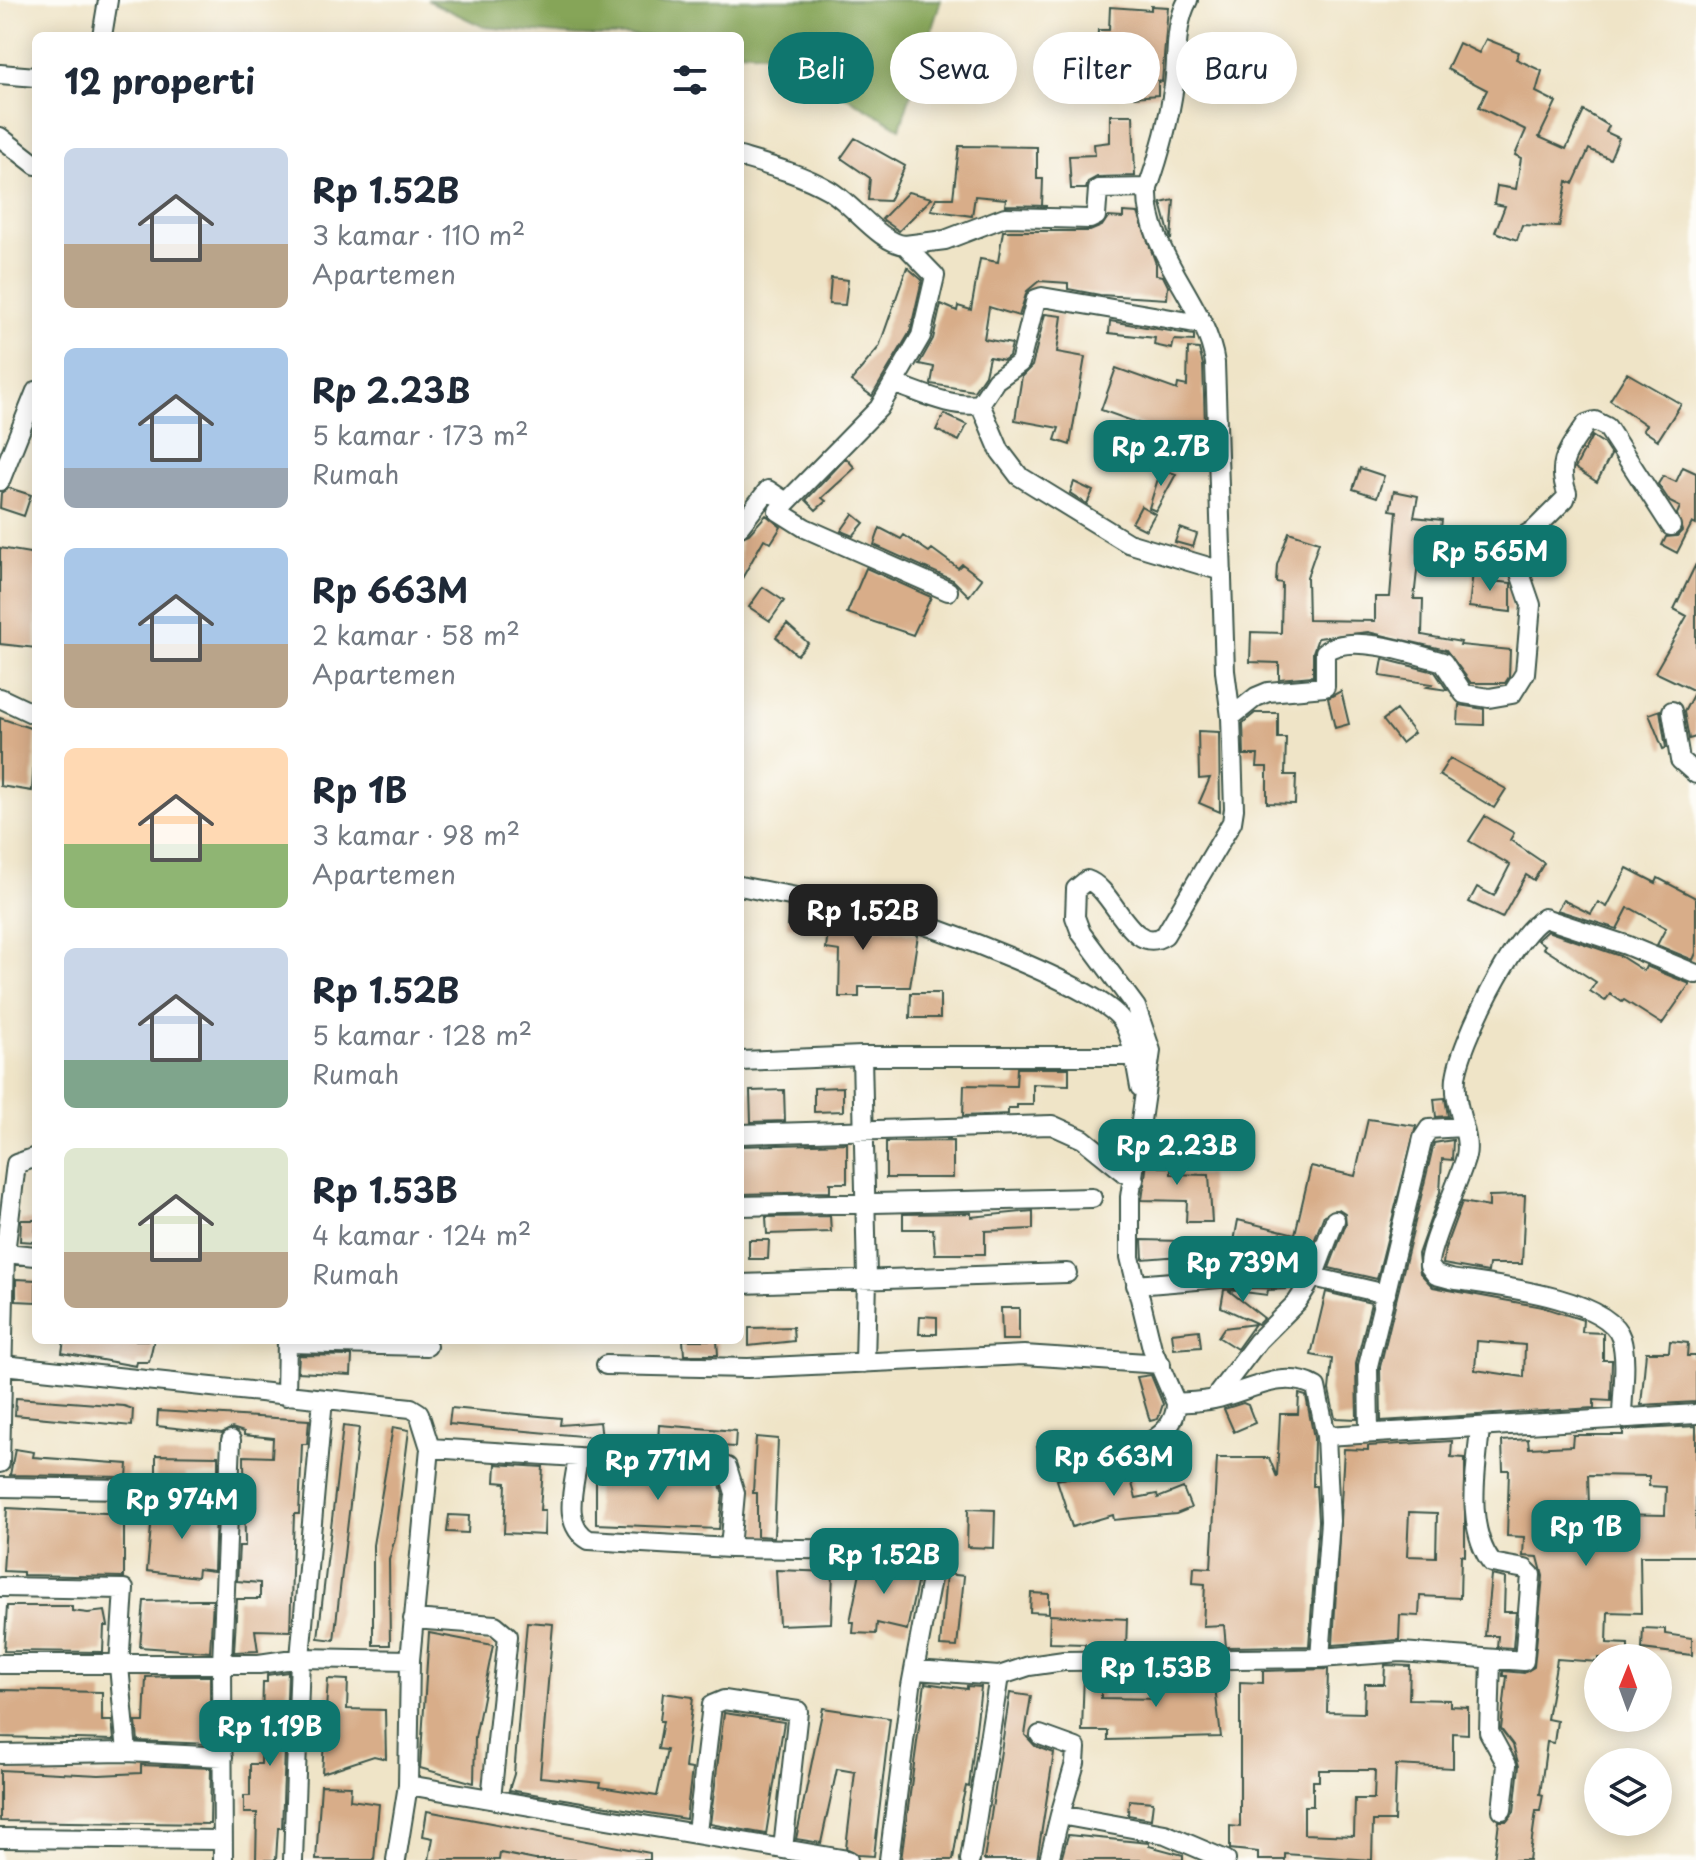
<!DOCTYPE html>
<html lang="id">
<head>
<meta charset="utf-8">
<style>
	body { margin:0; font-family:"Playpen Sans",sans-serif; background:#f6f6f7; color:#1f2937; height:100vh; display:flex; flex-direction:column; font-size:30px; white-space:nowrap }
	* { box-sizing:border-box; margin:0 }
	p { font-size:26px; color:#747a83 }
	.icon { flex:none; width:44px; height:44px; fill:none; stroke:currentColor; stroke-width:2; stroke-linecap:round; stroke-linejoin:round }
	.map { position:relative; flex:1; overflow:hidden }
	.panel { position:absolute; left:32px; top:32px; width:712px; height:1312px; display:flex; flex-direction:column; background:#fff; border-radius:12px; box-shadow:0 4px 20px #0003 }
	.panel>* { flex:none }
	.banner { position:absolute; left:768px; top:32px; width:760px; height:72px; display:flex; gap:16px }
	.needle { width:52px; rotate:1deg }
	.fabs { position:absolute; left:1584px; top:1644px; display:grid; gap:16px }
	.fabs a { display:grid; place-items:center; width:88px; height:88px; border-radius:50%; background:#fff; box-shadow:0 4px 20px #0003; font-size:40px }
	.price { position:absolute; translate:-50% -68px; padding:0 18px; border-radius:16px; background:#0f766e; color:#fff; font-size:26px; line-height:52px; filter:drop-shadow(0 2px 4px #0008) }
	.price::after { content:''; position:absolute; left:50%; top:48px; width:24px; height:18px; margin-left:-12px; background:inherit; clip-path:polygon(0 0,100% 0,50% 100%) }
	.price.current { background:#222; color:#fff }
	ul { padding:0; list-style:none }
	li { display:flex; align-items:center; gap:24px; height:200px; padding:0 32px }
	li span { display:grid; place-items:center; flex:none; width:224px; height:160px; border-radius:12px; color:#555 }
	li>.icon { margin-inline-start:auto }
	span .icon { width:96px; height:96px; fill:#fffc; stroke-width:1 }
	li b { font-size:34px }
	h2 { display:flex; justify-content:space-between; align-items:center; height:96px; padding:0 32px; font-size:34px }
	.pill { padding:0 28px; border-radius:36px; background:#fff; box-shadow:0 4px 20px #0003; font-size:28px; line-height:72px }
	.pill.current { background:#0f766e; color:#fff }
	.map>svg:first-child { display:block }
	.forest { fill:#86a559; stroke:#527146; stroke-width:2 }
	.building { fill:#d8ad89; fill-rule:evenodd }
	.lines { fill:none; stroke-linecap:round; stroke-linejoin:round }
	.minor-casing { stroke:#3e564a; stroke-width:22 }
	.minor { stroke:#fff; stroke-width:18 }
</style>
</head>
<body>
<div class="map">
<svg width="1696" height="1860" viewBox="0 0 1696 1860">
	<rect width="100%" height="100%" fill="#fdfcf7"/>
	<filter id="ink" filterUnits="userSpaceOnUse"><feTurbulence type="fractalNoise" baseFrequency=".0125" numOctaves="2"/><feDisplacementMap in="SourceGraphic" scale="16" xChannelSelector="R" yChannelSelector="G"/><feConvolveMatrix kernelMatrix="1 2 1 2 8 2 1 2 1" color-interpolation-filters="sRGB"/></filter>
	<filter id="wash" filterUnits="userSpaceOnUse"><feTurbulence type="fractalNoise" baseFrequency=".006" numOctaves="4" result="noise"/><feDisplacementMap in="SourceGraphic" scale="32" xChannelSelector="R" yChannelSelector="G"/><feGaussianBlur stdDeviation="1.8" result="paint"/><feColorMatrix in="noise" values="0 0 0 0 0 0 0 0 0 0 0 0 0 0 0 0 0 1.4 0 .05"/><feComposite in="paint" operator="in"/></filter>
	<g filter="url(#wash)">
		<rect width="100%" height="100%" fill="#efe4c7"/>
		<path class="forest" d="M427 0H941L900 128 773 54 740 51V36H579L484 27Z"/>
		<g id="blocks">
			<path class="building" d="M1151 6 1168 7 1162 82 1158 81V95L1134 97 1132 51 1097 50 1098 30H1109L1110 7 1151 10Z
				M1486 39 1519 52 1516 59 1542 71 1536 92 1556 102 1539 137 1566 149 1584 111 1609 126 1606 132 1619 138 1610 159 1589 149 1573 184 1567 181 1559 227 1522 225 1517 240 1495 232 1505 206 1494 204 1497 186 1516 189 1521 158 1515 155 1526 130 1479 107 1487 90 1447 69 1459 43 1479 53Z
				M1110 115H1133L1135 176 1097 177 1088 182 1086 189H1071L1069 156 1095 155 1094 144 1110 142Z
				M855 138 905 166 889 201 868 200 870 178 841 158Z
				M959 146 1037 147V179H1043L1042 206H1047L1005 205 1006 199 975 196 972 216 931 210 936 198H953Z
				M908 192 932 198 899 231 882 219Z
				M1174 200 1171 240 1161 203Z
				M1123 212 1138 213 1156 264V275L1163 276 1168 286 1167 299 1100 295 1068 289V283L1039 281 1027 291 1019 316 989 307 984 339 1012 344 1009 356 1004 360 989 357 985 375 974 391 931 384 934 367 919 364 933 339 941 304 957 311 958 306 971 310 980 259 998 262 1003 231H1090L1102 226 1108 217 1123 218Z
				M907 267 922 280 910 332 872 396 851 381 879 347Z
				M831 278 848 280 845 305 829 304Z
				M1045 314 1062 316 1057 352 1085 357 1070 445 1055 440 1059 428 1015 420 1022 376 1032 366Z
				M1110 321 1194 335V341L1174 340 1172 349 1154 345 1155 338 1109 333Z
				M1188 348 1199 349 1203 365 1205 425 1202 424 1192 443 1173 437 1165 460 1141 452 1146 426 1101 410 1116 368 1177 390 1178 384 1187 386Z
				M1627 373 1681 404 1658 440 1643 430 1646 425 1610 400Z
				M944 414 967 425 959 441 936 430Z
				M1592 436 1603 443 1611 455 1597 482 1575 468Z
				M846 458 855 468 822 498 826 501 816 510 806 500Z
				M1683 467 1696 473V525L1692 523 1677 553 1662 545 1666 537 1677 536 1682 531 1677 514 1680 507 1670 502 1658 484 1663 476 1676 482Z
				M1360 468 1384 476 1377 497 1353 489Z
				M1161 469 1176 474 1156 511 1149 508Z
				M1074 482 1093 491 1087 504 1070 493Z
				M9 488 31 495 24 516 0 508 1 493Z
				M1394 491 1418 496 1414 517 1442 520 1440 535 1463 538 1461 556 1419 552 1414 599H1423L1422 635 1461 642 1460 645 1510 650 1509 677 1505 683H1471L1446 650 1368 632 1318 638 1313 652V676L1279 679V663L1250 662 1251 632 1281 633 1282 583 1276 582 1277 565 1289 532 1319 542 1307 577 1308 620 1375 621V597H1390L1397 511 1390 510Z
				M1141 506 1155 514 1146 530 1132 523Z
				M853 514 864 523 853 536 841 531Z
				M766 515 781 527 771 543 764 539 740 582V538L749 534Z
				M880 528 901 539 904 535 929 552 932 549 958 568 962 564 982 579 969 596 953 580 874 545Z
				M1180 528 1197 534 1193 547 1175 542Z
				M0 548 36 554V648L0 644Z
				M1696 564V737L1689 739 1684 712 1695 691 1655 672 1687 616 1674 609Z
				M866 568 931 597 913 635 847 613Z
				M1473 572 1491 573 1490 581 1511 583V612L1469 607Z
				M763 587 784 601 770 621 749 607Z
				M787 624 808 643 797 655 776 637Z
				M1383 659 1435 672 1447 690 1427 687 1432 684 1380 676Z
				M1341 691 1349 724 1335 728 1328 698Z
				M1459 705 1484 709V725L1458 724Z
				M1396 710 1414 733 1401 743 1383 720Z
				M1660 710 1666 748 1663 749 1649 714Z
				M1255 713H1278V738H1286L1285 775H1296L1295 804 1267 803V767H1257L1258 755H1244L1243 723Z
				M0 718 36 730 32 791 0 786Z
				M1198 731 1219 732 1220 812 1199 803 1210 778 1199 779Z
				M1450 758 1506 789 1494 808 1439 775Z
				M1485 816 1514 833 1510 840 1544 863 1534 880 1526 875 1502 918 1469 902 1477 887 1494 896 1510 865 1469 841Z
				M1627 868 1656 883 1658 878 1696 898V953L1693 960 1657 945 1666 928 1632 909 1628 908 1617 929 1557 910 1563 900 1591 914 1598 902 1607 907Z
				M789 908 850 919 849 927 876 931 877 927 918 935 910 987H859V997H839L840 951 826 949 828 930 787 926Z
				M1547 931 1620 956 1644 971 1646 966 1690 984 1662 1024 1624 1000 1622 1002 1610 994 1605 1001 1590 991 1596 982 1543 948 1545 945 1537 940Z
				M911 993H940V1018H910Z
				M1017 1068H1069V1085L1033 1084V1105H1017V1108H1008V1114L963 1116 964 1085 1016 1086Z
				M843 1087V1111L814 1112V1088Z
				M784 1090 785 1121 751 1122 750 1091Z
				M1445 1098 1448 1116 1436 1117 1434 1099Z
				M1368 1119 1416 1126 1377 1279 1329 1268 1346 1224 1345 1213 1339 1209 1324 1215 1305 1265 1230 1263 1238 1220 1295 1234 1311 1166 1355 1176Z
				M1150 1139H1161L1160 1167H1171V1174L1209 1175 1212 1222H1186L1187 1201 1142 1200Z
				M1453 1140 1452 1160 1442 1159 1440 1192 1418 1254 1420 1273 1433 1287 1542 1307 1583 1320 1582 1332 1603 1333V1360H1612L1611 1401 1594 1400V1408L1381 1421 1380 1367 1434 1143ZM1477 1341 1525 1345 1524 1377 1475 1370Z
				M953 1141V1178H886V1142Z
				M847 1143V1183H830V1192L740 1194V1146Z
				M1525 1195 1522 1264H1489L1488 1272 1443 1264 1445 1248 1462 1202 1489 1207V1196Z
				M1033 1211V1229L985 1231V1254H935L933 1229H903V1214L971 1213V1217Z
				M830 1216 831 1232 767 1234 766 1217Z
				M21 1220H36L35 1242 20 1241Z
				M749 1240H769L768 1259H749Z
				M1142 1240 1180 1241V1256L1143 1259Z
				M16 1279 36 1280V1302L16 1301Z
				M1245 1288 1291 1289 1268 1290 1267 1295 1228 1290 1264 1318 1258 1324 1221 1307 1224 1290Z
				M1326 1292 1371 1303 1356 1364 1357 1419 1335 1418 1329 1390 1332 1359 1311 1355Z
				M1001 1308H1019V1340H1002Z
				M920 1316 937 1317V1334H919Z
				M1255 1324 1237 1349 1218 1337 1224 1328Z
				M793 1327 794 1341 749 1346V1328Z
				M1199 1330 1201 1347 1174 1349 1172 1333Z
				M64 1340H154L149 1362H137L136 1366 62 1353Z
				M683 1340H717L718 1355H684Z
				M1670 1341 1688 1343 1687 1356H1696V1402L1641 1405 1646 1352H1669Z
				M299 1355 352 1356 351 1375 298 1372Z
				M1151 1375 1163 1404 1158 1419 1150 1421 1137 1377Z
				M1299 1394 1306 1396 1314 1438 1313 1486H1316L1318 1521 1309 1646 1226 1647 1224 1625 1203 1626 1205 1584 1193 1583 1194 1567 1211 1568 1217 1458H1269L1277 1477 1280 1414H1298Z
				M16 1398 124 1406 133 1409 132 1426 15 1415Z
				M1243 1403 1248 1405 1255 1423 1234 1432 1224 1409Z
				M451 1408 561 1418 560 1425 600 1422 602 1438 449 1424Z
				M158 1411 309 1420 307 1444H302L299 1514H294L290 1631 255 1630 258 1651 234 1652 237 1599H260V1583L237 1581 239 1546H245L244 1456 272 1457 273 1438 244 1435V1432L232 1428 222 1433 157 1426Z
				M659 1425 736 1431 735 1447 658 1442Z
				M343 1426 359 1428 334 1640 318 1638Z
				M1696 1426V1556H1640L1641 1613 1608 1612 1607 1643 1628 1644V1658H1598V1662L1557 1659 1547 1719 1557 1721 1554 1743 1547 1742 1540 1794 1543 1795 1540 1811H1536L1529 1860H1494L1499 1821H1507L1514 1812 1519 1766 1513 1745 1501 1729 1507 1676H1503V1671L1524 1673 1534 1667 1543 1576 1538 1557 1523 1556 1524 1537 1507 1536 1509 1470H1503L1502 1441 1528 1439 1529 1448 1572 1446 1573 1435H1623V1430ZM1588 1475 1649 1476V1486L1666 1487 1665 1515 1612 1514V1507L1589 1506Z
				M393 1427 409 1430 396 1534 389 1560 390 1645H373V1545Z
				M1101 1431H1111L1115 1443 1058 1457 1043 1467 1037 1447Z
				M756 1437 778 1439 774 1537 757 1536V1493H753Z
				M1452 1441 1451 1457 1465 1458V1556L1461 1555 1460 1598 1420 1596 1419 1616 1400 1615 1399 1640 1333 1645 1344 1449 1368 1450V1446ZM1409 1512 1437 1513 1436 1557 1407 1556Z
				M15 1449 34 1452 33 1457 128 1464 127 1477 10 1475Z
				M156 1455 218 1456V1475L186 1474V1484L156 1480Z
				M496 1464 543 1467 540 1510H545L544 1535 504 1533 506 1483 495 1482Z
				M1127 1465 1136 1498 1157 1494 1158 1498 1183 1488 1191 1508 1176 1514 1133 1518 1114 1520 1113 1515 1072 1527 1057 1480Z
				M627 1473V1478L668 1481 682 1482 683 1477 718 1479 723 1494 719 1529 596 1524V1474Z
				M153 1504 216 1512 214 1571 198 1569 197 1577 147 1571Z
				M7 1508 124 1514V1577L23 1575V1572L3 1571Z
				M968 1509 995 1510 994 1548 967 1547Z
				M449 1515 469 1516 468 1533 447 1532Z
				M862 1562 917 1563 916 1574H919L907 1630 877 1623 876 1634 853 1633 854 1622H850Z
				M776 1570 833 1572 831 1623 779 1625Z
				M946 1574 964 1576 957 1647 940 1646Z
				M1491 1575 1505 1578 1504 1612H1516L1513 1648 1497 1647 1498 1636H1485Z
				M1031 1593 1049 1594V1613L1030 1612Z
				M195 1600H213L210 1652 140 1647 144 1601Z
				M7 1606H72V1611L88 1613 105 1611 108 1626H104L103 1652 4 1651Z
				M1050 1615 1127 1619 1126 1648 1085 1649V1644L1049 1643Z
				M527 1622 553 1624 540 1777 601 1783 600 1787 657 1796 667 1750 658 1749 663 1721H660L663 1693 693 1697 685 1768 692 1769 686 1819 509 1790 514 1774Z
				M1643 1628 1665 1629V1634L1692 1638V1655L1642 1649Z
				M429 1633 493 1645 475 1738 474 1783 420 1768Z
				M1385 1665 1410 1666 1409 1699 1450 1700V1706L1468 1707V1734L1453 1733V1768L1396 1765 1394 1821H1373L1372 1860 1285 1854V1860H1258V1852L1230 1849V1826L1240 1827V1682L1263 1683V1671L1328 1669 1327 1712 1364 1713 1365 1684H1384ZM1319 1770H1375L1374 1799H1355L1354 1836 1304 1834V1806H1313V1781H1319Z
				M1213 1671 1221 1737 1108 1740V1731H1082L1084 1673H1101V1698L1159 1699V1672Z
				M288 1672 282 1828H278L276 1860H256L257 1813H244V1796H250V1764H261L263 1682H267V1675Z
				M172 1676H210V1744L138 1741 136 1722H144L146 1677Z
				M328 1679 348 1680 347 1709 385 1710 386 1759 374 1756 322 1773Z
				M925 1683 967 1689V1686L981 1687 969 1787 966 1786 962 1803 953 1860H901Z
				M0 1690 102 1692V1721H112L114 1740 0 1737Z
				M1010 1693 1031 1696 1025 1735 1035 1746 1054 1753 1037 1860H984Z
				M823 1708 890 1718 874 1856 859 1855 846 1848 855 1772 837 1769 821 1843 796 1839Z
				M724 1713 784 1722 766 1834 710 1824Z
				M141 1765 211 1768 210 1824 0 1821V1770L99 1775 141 1773Z
				M321 1785 351 1786 350 1800 379 1804 374 1860H316Z
				M1129 1800 1153 1802 1151 1819 1128 1815Z
				M427 1811 650 1853V1860H535L500 1853 499 1860H429L433 1838 423 1836Z
				M1068 1835 1149 1843V1846L1183 1855V1860H1061Z"/>
		</g>
	</g>
	<g filter="url(#ink)">
		<use href="#blocks" fill-opacity="0" stroke="#3e564a" stroke-width="2"/>
		<g class="lines">
			<defs>
				<path id="minor" d="M102 36 108 0
					M0 74 36 77
					M0 137 36 165
					M740 157C771 166 801 174 829 190 853 204 880 243 905 245
					M1148 188C1160 154 1169 121 1174 85 1178 56 1174 26 1188 0
					M895 384C922 393 951 408 980 404L996 380 1020 363 1036 299 1042 297 1201 324
					M980 404 1000 451 1019 476 1128 543 1222 571
					M0 481 36 391
					M740 526 768 490 786 502
					M948 591 805 528 778 511 879 408 921 336 935 276 905 245 945 240 1005 217 1090 219 1096 216 1098 189 1148 188C1145 253 1206 302 1215 363L1225 671 1231 717 1234 809 1232 822 1165 935C1131 958 1114 888 1087 880L1076 889 1075 917 1081 933 1136 1007 1151 1051 1130 1197V1257L1152 1348 1176 1403C1177 1450 1096 1460 1061 1469
					M0 698 36 715
					M1672 711 1680 760 1696 774
					M1231 717 1256 697 1268 692 1325 687V652C1350 632 1415 654 1443 662L1464 694 1489 698 1512 694 1525 673 1531 605 1510 544 1534 530 1565 499 1567 493C1556 462 1568 451 1586 424L1595 421 1607 427 1671 526
					M740 886C790 897 841 904 891 915 931 924 1105 989 1123 1022 1133 1040 1136 1066 1140 1087
					M862 1056 867 1278 865 1363
					M740 1061 862 1056H1134
					M740 1134 1052 1125 1083 1139 1134 1180
					M740 1206 1092 1198
					M5 1253 36 1256
					M740 1284 1067 1273
					M1136 1285 1245 1276 1313 1277 1386 1294
					M287 1343 427 1346
					M3 1365 411 1408 419 1413 430 1448 410 1660 408 1785 396 1860
					M606 1365 748 1368 1024 1355 1161 1364
					M286 1396 287 1340
					M1214 1399 1258 1341 1297 1302 1313 1277 1335 1220
					M1176 1403C1188 1402 1201 1402 1214 1399 1248 1392 1282 1368 1316 1387L1326 1436 1330 1521 1320 1658
					M1622 1418C1622 1394 1628 1361 1621 1338 1608 1297 1489 1285 1451 1279L1436 1275 1429 1266C1427 1248 1460 1181 1466 1156 1471 1134 1453 1108 1456 1078 1460 1043 1514 934 1544 918L1626 945 1696 974
					M1369 1431 1368 1366 1423 1138 1429 1129 1462 1127
					M1326 1436 1696 1414
					M430 1448 578 1457C575 1485 560 1524 589 1540L730 1548 925 1551 933 1568 911 1686 889 1860
					M578 1457 718 1464 727 1467 735 1493 730 1548
					M0 1463 5 1253 16 1164 36 1157
					M0 1487 127 1489 226 1501
					M0 1587 124 1589 119 1666 127 1752
					M413 1619 495 1625 508 1636 491 1799
					M1491 1659 1489 1732 1507 1765 1502 1810
					M0 1664H259L300 1658 410 1660
					M916 1670 999 1676 1029 1666 1064 1661 1320 1658 1401 1652 1524 1661 1531 1575 1525 1569 1492 1563C1465 1528 1476 1470 1480 1429
					M1040 1735 1076 1748 1075 1763 1060 1815
					M0 1754 127 1752 223 1757
					M408 1785 848 1860
					M697 1832 712 1705 724 1700 798 1711 783 1849
					M0 1838 222 1840
					M223 1860 222 1664 231 1440
					M293 1860 300 1658 323 1399
					M970 1860 999 1676
					M1049 1860 1060 1815 1165 1834 1226 1860"/>
			</defs>
			<use href="#minor" class="minor-casing"/>
			<use href="#minor" class="minor"/>
		</g>
	</g>
</svg>
<div class="fabs">
<a><svg class="needle" viewBox="-14 -14 28 28"><path d="M0-13l5 13h-10z" fill="#e53935"/><path d="M0 13l5-13h-10z" fill="#747a83"/></svg></a>
<a><svg class="icon" aria-label="layers" viewBox="0 0 24 24"><path d="M12 4l9 5-9 5-9-5zM3 14l9 5 9-5"/></svg></a>
</div>
<b class="price" style="left:1161px;top:488px">Rp 2.7B</b>
<b class="price" style="left:1490px;top:593px">Rp 565M</b>
<b class="price current" style="left:863px;top:952px">Rp 1.52B</b>
<b class="price" style="left:1177px;top:1187px">Rp 2.23B</b>
<b class="price" style="left:1243px;top:1304px">Rp 739M</b>
<b class="price" style="left:1114px;top:1498px">Rp 663M</b>
<b class="price" style="left:658px;top:1502px">Rp 771M</b>
<b class="price" style="left:182px;top:1541px">Rp 974M</b>
<b class="price" style="left:1586px;top:1568px">Rp 1B</b>
<b class="price" style="left:884px;top:1596px">Rp 1.52B</b>
<b class="price" style="left:1156px;top:1709px">Rp 1.53B</b>
<b class="price" style="left:270px;top:1768px">Rp 1.19B</b>
<div class="banner">
<a class="pill current">Beli</a>
<a class="pill">Sewa</a>
<a class="pill">Filter</a>
<a class="pill">Baru</a>
</div>
<section class="panel">
<h2>12 properti<svg class="icon" aria-label="filters" viewBox="0 0 24 24"><path d="M4 7h16M4 17h16"/><circle cx="9" cy="7" r="2"/><circle cx="15" cy="17" r="2"/></svg></h2>
<ul>
<li><span style="background:linear-gradient(#c9d6e8 60%,#b9a48a 0)"><svg class="icon" aria-label="home" viewBox="0 0 24 24"><path d="M3 11l9-7 9 7M6 9v11h12V9"/></svg></span><div><b>Rp 1.52B</b><p>3 kamar · 110 m²</p><p>Apartemen</p></div></li>
<li><span style="background:linear-gradient(#a9c7e8 75%,#9aa5b1 0)"><svg class="icon" aria-label="home" viewBox="0 0 24 24"><path d="M3 11l9-7 9 7M6 9v11h12V9"/></svg></span><div><b>Rp 2.23B</b><p>5 kamar · 173 m²</p><p>Rumah</p></div></li>
<li><span style="background:linear-gradient(#a9c7e8 60%,#b9a48a 0)"><svg class="icon" aria-label="home" viewBox="0 0 24 24"><path d="M3 11l9-7 9 7M6 9v11h12V9"/></svg></span><div><b>Rp 663M</b><p>2 kamar · 58 m²</p><p>Apartemen</p></div></li>
<li><span style="background:linear-gradient(#ffd9b3 60%,#8fb573 0)"><svg class="icon" aria-label="home" viewBox="0 0 24 24"><path d="M3 11l9-7 9 7M6 9v11h12V9"/></svg></span><div><b>Rp 1B</b><p>3 kamar · 98 m²</p><p>Apartemen</p></div></li>
<li><span style="background:linear-gradient(#c9d6e8 70%,#7fa58c 0)"><svg class="icon" aria-label="home" viewBox="0 0 24 24"><path d="M3 11l9-7 9 7M6 9v11h12V9"/></svg></span><div><b>Rp 1.52B</b><p>5 kamar · 128 m²</p><p>Rumah</p></div></li>
<li><span style="background:linear-gradient(#dfe7d0 65%,#b9a48a 0)"><svg class="icon" aria-label="home" viewBox="0 0 24 24"><path d="M3 11l9-7 9 7M6 9v11h12V9"/></svg></span><div><b>Rp 1.53B</b><p>4 kamar · 124 m²</p><p>Rumah</p></div></li>
</ul>
</section>
</div>
</body>
</html>
